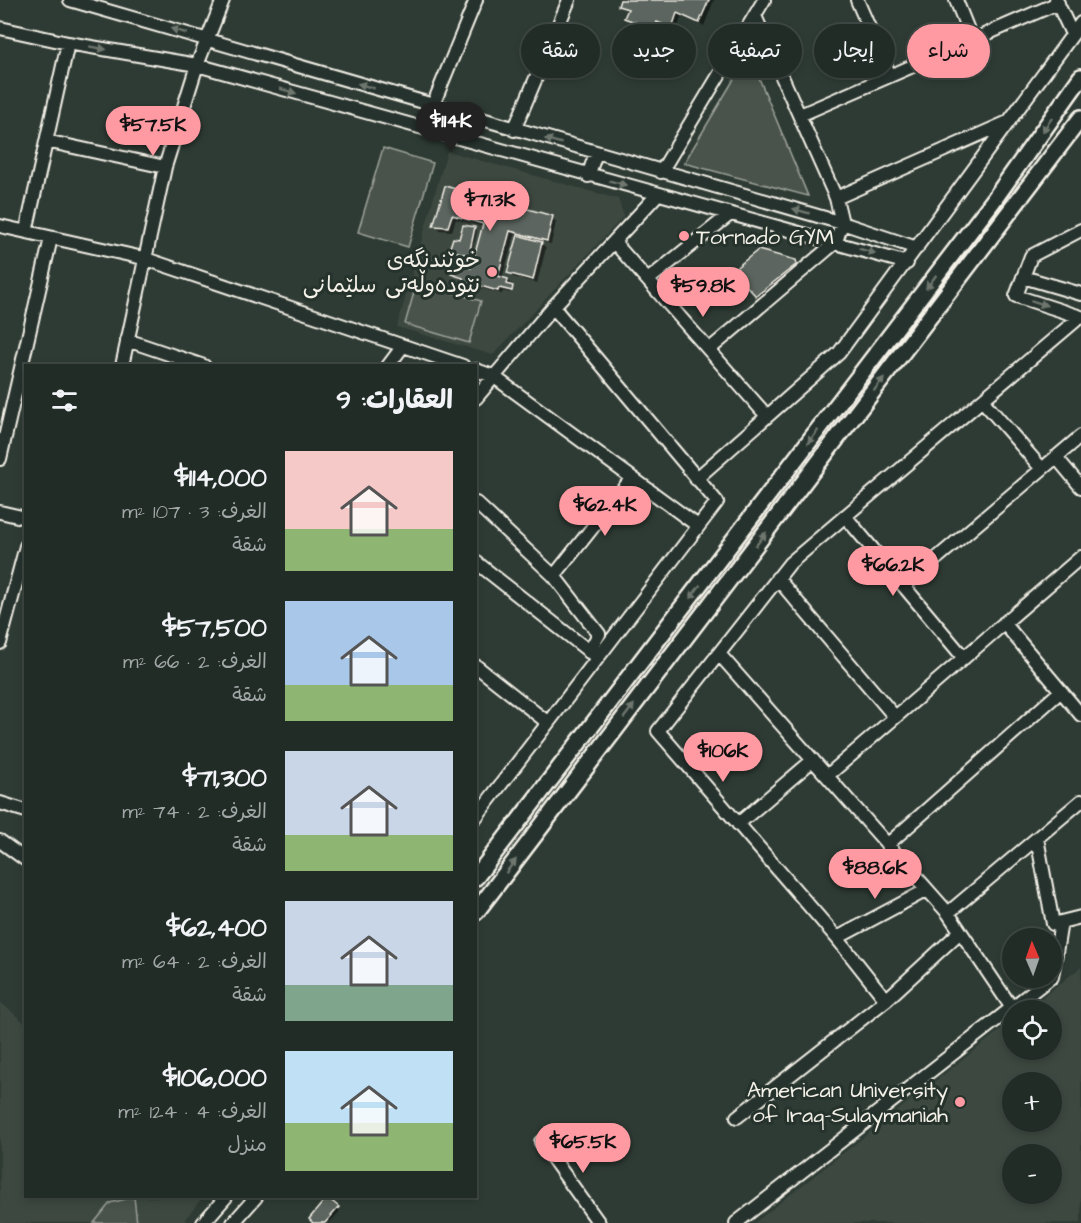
<!DOCTYPE html>
<html lang="ar">
<head>
<meta charset="utf-8">
<style>
	body { margin:0; font-family:"Architects Daughter","Playpen Sans Arabic",sans-serif; background:#2a342f; color:#f1f3f6; direction:rtl; height:100vh; display:flex; flex-direction:column; font-size:22px; white-space:nowrap }
	* { box-sizing:border-box; margin:0 }
	p { font-size:20px; color:#a2a7a7 }
	.icon { flex:none; width:33px; height:33px; fill:none; stroke:currentColor; stroke-width:2; stroke-linecap:round; stroke-linejoin:round }
	.map { position:relative; flex:1; overflow:hidden; direction:ltr }
	.drawer { position:absolute; left:24px; top:364px; width:453px; height:834px; display:flex; flex-direction:column; background:#222c27; border-radius:0px; box-shadow:0 3px 9px #0003,0 0 0 2px #3f4844; direction:rtl }
	.drawer>* { flex:none }
	.hud { position:absolute; left:495px; top:24px; width:495px; height:54px; direction:rtl; display:flex; gap:12px }
	.needle { width:39px; rotate:358deg }
	.buttons { position:absolute; left:1002px; top:928px; display:grid; gap:12px }
	.buttons a { display:grid; place-items:center; width:60px; height:60px; border-radius:50%; background:#222c27; box-shadow:0 3px 9px #0003,0 0 0 2px #3f4844; font-size:30px }
	.price { position:absolute; translate:-50% -51px; padding:0 14px; border-radius:21px; background:#ff9aa2; color:#111; font-size:20px; line-height:39px; filter:drop-shadow(0 2px 3px #0008) }
	.price::after { content:''; position:absolute; left:50%; top:36px; width:18px; height:14px; margin-left:-9px; background:inherit; clip-path:polygon(0 0,100% 0,50% 100%) }
	.price.selected { background:#222; color:#fff }
	ul { padding:0; list-style:none }
	li { display:flex; align-items:center; gap:18px; height:150px; padding:0 24px }
	li span { display:grid; place-items:center; flex:none; width:168px; height:120px; border-radius:0px; color:#555 }
	li>.icon { margin-inline-start:auto }
	span .icon { width:72px; height:72px; fill:#fffc; stroke-width:1 }
	li b { font-size:26px }
	h2 { display:flex; justify-content:space-between; align-items:center; height:72px; padding:0 24px; font-size:26px }
	.pill { padding:0 21px; border-radius:27px; background:#222c27; box-shadow:0 3px 9px #0003,0 0 0 2px #3f4844; font-size:21px; line-height:54px }
	.pill.selected { background:#ff9aa2; color:#111 }
	.map>svg:first-child { display:block }
	.built { fill:#3c4841; fill-rule:evenodd }
	.green { fill:#48524c; stroke:#9ea29a; stroke-width:1.5 }
	.shadow { fill:#0007 }
	.building { fill:#5c655e; stroke:#f4f1e8; stroke-width:1.5 }
	.lines { fill:none; stroke-linecap:round; stroke-linejoin:round }
	.minor-casing { stroke:#f4f1e8; stroke-width:16 }
	.major-casing { stroke:#f4f1e8; stroke-width:20 }
	.minor { stroke:#26332d; stroke-width:12 }
	.major { stroke:#26332d; stroke-width:15 }
	.oneway { fill:#6e766e }
	.poi-dot { fill:#ff9aa2; stroke:#26332d; stroke-width:2 }
	.labels { text-anchor:middle; stroke-width:6; stroke-linejoin:round; paint-order:stroke }
	.poi-label { font-size:22px; fill:#f4f1e8; stroke:#26332d; text-anchor:end }
</style>
</head>
<body>
<div class="map">
<svg width="1081" height="1223" viewBox="0 0 1081 1223">
	<rect width="100%" height="100%" fill="#2e3b34"/>
	<filter id="ink" filterUnits="userSpaceOnUse"><feTurbulence type="fractalNoise" baseFrequency=".0167" numOctaves="2"/><feDisplacementMap in="SourceGraphic" scale="12" xChannelSelector="R" yChannelSelector="G"/><feConvolveMatrix kernelMatrix="1 2 1 2 8 2 1 2 1" color-interpolation-filters="sRGB"/></filter>
	<g filter="url(#ink)">
		<path class="built" d="M447 151 618 199 624 216 493 355 397 327Z
			M1081 967V1223H754L1012 1021V1050H1052V1011H1025ZM1012 1083H1052V1122H1012ZM1012 1155H1052V1194H1012Z
			M0 1002 25 1023 26 1197H203L185 1219 189 1223H0Z"/>
		<path class="green" d="M749 54 808 196 684 163Z
			M383 148 433 163 408 247 358 232Z
			M417 282 481 301 469 343 405 324Z
			M134 1197 137 1223H94L110 1203Z"/>
		<path class="shadow" d="M622 0H714L704 26 682 16 676 31 661 25 658 33 630 22 626 18 629 11 620 5Z
			M446 188 552 217 556 222 551 244 540 241 546 248 537 283 513 277 509 273 519 236 515 235 502 278 512 284 510 293 503 291 502 294 469 285 453 274 472 270 484 227 456 219 452 231 439 230 435 225Z
			M474 229 477 231 471 256 451 250Z
			M795 261 800 266 762 299 734 271Z
			M327 1199 340 1211 329 1223H315Z"/>
		<path class="building" d="M620 0H709L699 23 677 13 672 28 657 22 654 29 624 18 628 9 618 6Z
			M445 186 553 216 547 241 510 231 498 276 508 279 507 284 513 286 512 291 499 288 498 291 463 281V278L451 274 453 268 460 270 461 265 471 268 483 224 452 215 448 227 433 226Z
			M463 225 475 227 469 255 449 250 453 238 459 239Z
			M518 235 542 242 533 280 507 273Z
			M758 250 796 260 797 264 756 296 732 271Z
			M327 1197 339 1207 325 1223H313L309 1219Z"/>
		<g class="lines">
			<defs>
				<path id="minor" d="M70 0 842 223 917 248
					M857 0 890 76
					M956 0 972 40
					M1056 0 1072 34
					M0 28 68 43 197 65 907 263
					M433 105 476 0
					M800 115 1058 3
					M514 130 569 0
					M46 141 165 167
					M661 172 764 0
					M588 176 596 153
					M836 198 1008 122
					M0 226 143 258 463 366
					M1081 230 1031 256 1016 296 1081 317
					M26 232 68 43
					M614 242 767 416
					M1023 277 1081 294
					M649 279 729 215
					M127 340 204 366
					M710 349 836 242 842 223 836 198 755 16
					M122 366 165 167 197 65 223 0
					M388 366 403 346
					M476 370 493 376 698 526
					M476 398 553 307 658 194
					M982 400 1042 469
					M1056 457 1081 487
					M0 459 51 238
					M696 479 839 353 1081 23
					M476 503 554 576 599 634 589 652
					M0 512 26 518
					M845 516 964 658
					M476 562 595 656
					M554 576 632 478
					M777 578 895 717
					M904 586 1081 436
					M1004 623 1081 715
					M0 643 26 546
					M720 655 948 913 1012 1008
					M476 666 547 722
					M827 776 1081 557
					M0 803 26 811
					M476 817 717 502 553 307
					M738 824 813 760
					M1037 838 1053 924 1081 917
					M0 841 26 860
					M887 845 1061 691
					M948 913 1081 801
					M837 938 927 890
					M1052 977 1061 922
					M886 1000 837 938 658 731 790 563 1080 317
					M737 1117 886 1000 960 932
					M541 1142 599 1223
					M203 1223 226 1197
					M233 1223 256 1197
					M736 1223 1050 978"/>
				<path id="major" d="M476 877 993 201 1081 77
					M476 912 1081 118"/>
			</defs>
			<use href="#minor" class="minor-casing"/>
			<use href="#major" class="major-casing"/>
			<use href="#minor" class="minor"/>
			<use href="#major" class="major"/>
		</g>
		<defs><path id="oneway-solid" d="M-6-.8H1V-3.2L6.5 0L1 3.2V.8H-6Z" transform="scale(1.5)"/></defs>
		<g class="oneway">
			<use href="#oneway-solid" transform="translate(179 31) rotate(-164)"/>
			<use href="#oneway-solid" transform="translate(98 48) rotate(10)"/>
			<use href="#oneway-solid" transform="translate(366 86) rotate(-164)"/>
			<use href="#oneway-solid" transform="translate(288 91) rotate(16)"/>
			<use href="#oneway-solid" transform="translate(1047 125) rotate(125)"/>
			<use href="#oneway-solid" transform="translate(553 141) rotate(-165)"/>
			<use href="#oneway-solid" transform="translate(618 183) rotate(15)"/>
			<use href="#oneway-solid" transform="translate(801 211) rotate(-164)"/>
			<use href="#oneway-solid" transform="translate(867 251) rotate(16)"/>
			<use href="#oneway-solid" transform="translate(931 282) rotate(127)"/>
			<use href="#oneway-solid" transform="translate(1039 303) rotate(18)"/>
			<use href="#oneway-solid" transform="translate(879 384) rotate(-53)"/>
			<use href="#oneway-solid" transform="translate(813 437) rotate(127)"/>
			<use href="#oneway-solid" transform="translate(761 539) rotate(-53)"/>
			<use href="#oneway-solid" transform="translate(695 592) rotate(127)"/>
			<use href="#oneway-solid" transform="translate(629 711) rotate(-53)"/>
			<use href="#oneway-solid" transform="translate(511 866) rotate(-53)"/>
		</g>
	</g>
	<g class="poi-dot">
		<circle cx="684" cy="236" r="6"/>
		<circle cx="492" cy="272" r="6"/>
		<circle cx="960" cy="1102" r="6"/>
	</g>
	<g class="labels">
		<g class="poi-label">
			<text x="696" y="244" text-anchor="start">Tornado GYM</text>
			<text x="480" y="267">خوێندنگەی<tspan x="480" dy="25">نێوده‌وڵه‌تی سلێمانی</tspan></text>
			<text x="948" y="1097">American University<tspan x="948" dy="25">of Iraq-Sulaymaniah</tspan></text>
		</g>
	</g>
</svg>
<div class="buttons">
<a><svg class="needle" viewBox="-14 -14 28 28"><path d="M0-13l5 13h-10z" fill="#e53935"/><path d="M0 13l5-13h-10z" fill="#a2a7a7"/></svg></a>
<a><svg class="icon" aria-label="locate" viewBox="0 0 24 24"><circle cx="12" cy="12" r="6"/><path d="M12 2v4M12 18v4M2 12h4M18 12h4"/></svg></a>
<a>+</a>
<a>−</a>
</div>
<b class="price selected" style="left:451px;top:153px">$114K</b>
<b class="price" style="left:153px;top:157px">$57.5K</b>
<b class="price" style="left:490px;top:232px">$71.3K</b>
<b class="price" style="left:703px;top:318px">$59.8K</b>
<b class="price" style="left:605px;top:537px">$62.4K</b>
<b class="price" style="left:893px;top:597px">$66.2K</b>
<b class="price" style="left:723px;top:783px">$106K</b>
<b class="price" style="left:875px;top:900px">$88.6K</b>
<b class="price" style="left:583px;top:1174px">$65.5K</b>
<div class="hud">
<a class="pill selected">شراء</a>
<a class="pill">إيجار</a>
<a class="pill">تصفية</a>
<a class="pill">جديد</a>
<a class="pill">شقة</a>
</div>
<section class="drawer">
<h2>العقارات: 9<svg class="icon" aria-label="filters" viewBox="0 0 24 24"><path d="M4 7h16M4 17h16"/><circle cx="9" cy="7" r="2"/><circle cx="15" cy="17" r="2"/></svg></h2>
<ul>
<li><span style="background:linear-gradient(#f6c9c9 65%,#8fb573 0)"><svg class="icon" aria-label="home" viewBox="0 0 24 24"><path d="M3 11l9-7 9 7M6 9v11h12V9"/></svg></span><div><b>$114,000</b><p>الغرف: 3 · 107 m²</p><p>شقة</p></div></li>
<li><span style="background:linear-gradient(#a9c7e8 70%,#8fb573 0)"><svg class="icon" aria-label="home" viewBox="0 0 24 24"><path d="M3 11l9-7 9 7M6 9v11h12V9"/></svg></span><div><b>$57,500</b><p>الغرف: 2 · 66 m²</p><p>شقة</p></div></li>
<li><span style="background:linear-gradient(#c9d6e8 70%,#8fb573 0)"><svg class="icon" aria-label="home" viewBox="0 0 24 24"><path d="M3 11l9-7 9 7M6 9v11h12V9"/></svg></span><div><b>$71,300</b><p>الغرف: 2 · 74 m²</p><p>شقة</p></div></li>
<li><span style="background:linear-gradient(#c9d6e8 70%,#7fa58c 0)"><svg class="icon" aria-label="home" viewBox="0 0 24 24"><path d="M3 11l9-7 9 7M6 9v11h12V9"/></svg></span><div><b>$62,400</b><p>الغرف: 2 · 64 m²</p><p>شقة</p></div></li>
<li><span style="background:linear-gradient(#bfe0f5 60%,#8fb573 0)"><svg class="icon" aria-label="home" viewBox="0 0 24 24"><path d="M3 11l9-7 9 7M6 9v11h12V9"/></svg></span><div><b>$106,000</b><p>الغرف: 4 · 124 m²</p><p>منزل</p></div></li>
</ul>
</section>
</div>
</body>
</html>
